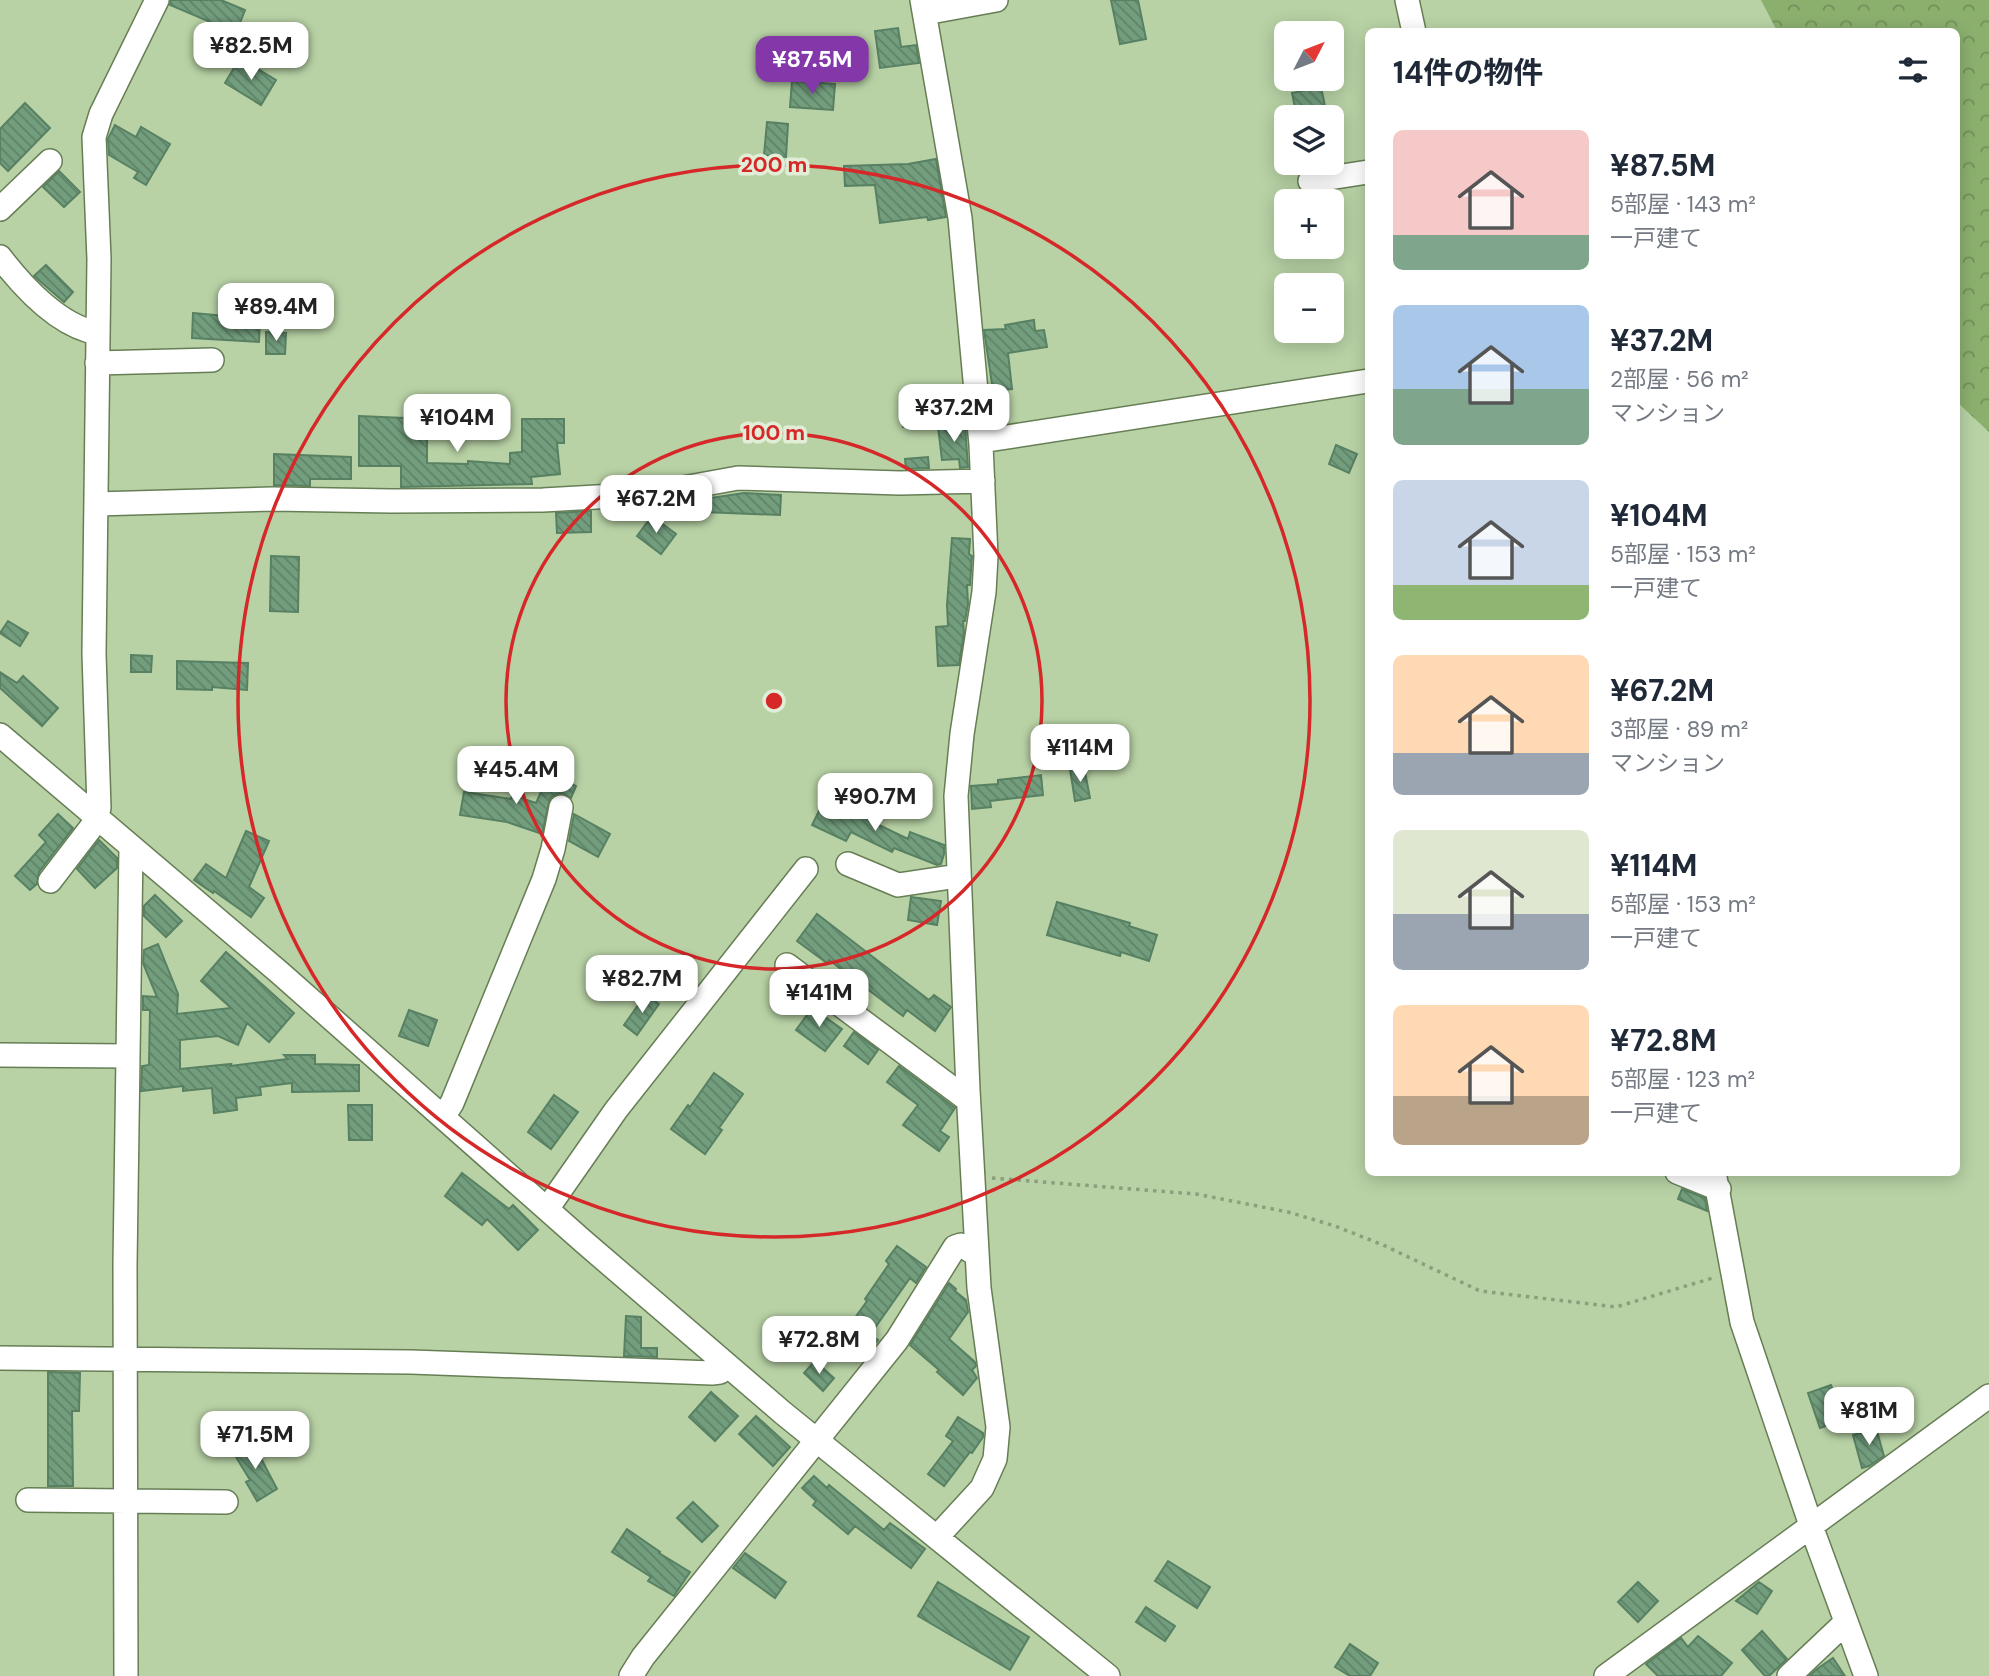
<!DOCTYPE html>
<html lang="ja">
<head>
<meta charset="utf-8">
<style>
	body { margin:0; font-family:"DM Sans","Noto Sans JP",sans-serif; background:#f6f6f7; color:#1f2937; height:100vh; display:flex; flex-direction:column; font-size:26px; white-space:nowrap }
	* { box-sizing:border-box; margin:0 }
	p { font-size:23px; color:#747a83 }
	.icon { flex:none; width:38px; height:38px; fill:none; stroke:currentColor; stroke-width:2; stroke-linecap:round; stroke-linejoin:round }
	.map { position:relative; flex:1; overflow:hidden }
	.sheet { position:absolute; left:1365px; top:28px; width:595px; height:1148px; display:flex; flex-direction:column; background:#fff; border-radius:10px; box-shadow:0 4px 18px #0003 }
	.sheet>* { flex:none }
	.needle { width:46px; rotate:48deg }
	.controls { position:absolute; left:1274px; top:21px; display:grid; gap:14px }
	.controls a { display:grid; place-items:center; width:70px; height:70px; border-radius:10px; background:#fff; box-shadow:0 4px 18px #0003; font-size:35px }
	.price { position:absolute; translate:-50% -60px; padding:0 16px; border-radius:14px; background:#fff; color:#222; font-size:23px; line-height:46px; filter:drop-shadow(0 2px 4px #0008) }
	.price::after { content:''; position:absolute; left:50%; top:42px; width:21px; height:16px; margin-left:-10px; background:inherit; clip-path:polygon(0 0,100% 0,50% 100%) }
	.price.current { background:#8337a9; color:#fff }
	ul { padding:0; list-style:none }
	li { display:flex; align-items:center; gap:21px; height:175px; padding:0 28px }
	li span { display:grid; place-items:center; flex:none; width:196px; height:140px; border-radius:10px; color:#555 }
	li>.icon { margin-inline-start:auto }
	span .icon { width:84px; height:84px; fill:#fffc; stroke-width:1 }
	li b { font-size:30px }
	h2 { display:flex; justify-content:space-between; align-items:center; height:84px; padding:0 28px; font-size:30px }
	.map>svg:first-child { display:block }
	.forest { fill:url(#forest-crowns) }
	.building { fill:url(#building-back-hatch); stroke:#578162; stroke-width:2 }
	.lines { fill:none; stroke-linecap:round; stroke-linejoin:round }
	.minor-casing { stroke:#667e55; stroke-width:26 }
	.path { stroke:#8a9f7b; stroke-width:3.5; stroke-dasharray:3.5 5; stroke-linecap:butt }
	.minor { stroke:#fff; stroke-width:23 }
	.ring { fill:none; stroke:#d62828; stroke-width:3.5 }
	.centre { fill:#d62828; stroke:#e0eed7; stroke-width:3.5 }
	.ring-label { font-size:21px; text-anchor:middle; font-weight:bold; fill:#d62828; stroke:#e0eed7; stroke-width:7; stroke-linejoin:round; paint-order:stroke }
</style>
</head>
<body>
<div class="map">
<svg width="1989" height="1676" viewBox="0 0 1989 1676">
	<defs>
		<pattern id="forest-crowns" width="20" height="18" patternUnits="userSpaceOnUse" patternTransform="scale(1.75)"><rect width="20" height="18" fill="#8bb06e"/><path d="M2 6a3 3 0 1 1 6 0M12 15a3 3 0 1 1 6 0" fill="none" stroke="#72905a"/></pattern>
		<pattern id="building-back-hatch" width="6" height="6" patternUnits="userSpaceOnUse" patternTransform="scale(1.75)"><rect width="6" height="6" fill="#739e7e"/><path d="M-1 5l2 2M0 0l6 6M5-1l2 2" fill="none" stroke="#5f8267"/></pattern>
	</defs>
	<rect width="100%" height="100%" fill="#b8d2a5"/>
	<path class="forest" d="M1761 0H1989V432L1957 402 1956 32 1777 31Z"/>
	<path class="building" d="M171 0H221L245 10 236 33 170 5Z
		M1111 0H1138L1146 39 1120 44Z
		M898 28 901 47 916 45 919 63 880 68 875 31Z
		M240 58 276 80 261 105 225 83Z
		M792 81 835 84 833 110 790 107Z
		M1321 87 1325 106 1296 112 1292 93Z
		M25 103 50 128 8 171 0 163V129Z
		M767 122 788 124 786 157 764 155Z
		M115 125 136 137 141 127 170 144 146 185 134 178 138 172 109 155 108 139Z
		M936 159 946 217 928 220 927 217 880 223 875 185 845 186 844 166 908 164Z
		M59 171 80 192 64 207 43 187Z
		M46 265 73 292 64 302 34 276Z
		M193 313 260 319 259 342 192 338Z
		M1034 320 1035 331 1044 330 1047 347 1008 353 1012 389 993 391 984 330 1006 329 1005 325Z
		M266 332 286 333 285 354H266Z
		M938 399 941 424 903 427 901 402Z
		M359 416 427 419V463L468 464V461L510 464V453L522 452V419H564V443H557L560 474 531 477 532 484 401 487V466H359Z
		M965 425 968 467 960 468 959 459 942 460 938 427Z
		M1336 445 1357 454 1349 473 1329 464Z
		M274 454 351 457V479H310V486L274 485Z
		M928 457 929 468 906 469 905 459Z
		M744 493 781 495 780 515 703 512V499Z
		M591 511V532L557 533 556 513Z
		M652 516 676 534 661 554 637 536Z
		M952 538 970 539 969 554 972 556 970 585H967L968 604 965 621H963L964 633 959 665 938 666 936 627 948 626 947 605Z
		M271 556 299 557 298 612 270 611Z
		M8 621 28 633 20 646 0 633Z
		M131 655 152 656 151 672H131Z
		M177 661 248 663 247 690 212 687V690L177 689Z
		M0 672 17 683 23 676 58 708 42 726 0 688Z
		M1084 767 1090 798 1075 801 1070 769Z
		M549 774 576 786 571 798 563 793 556 794 550 798 542 834 507 822 460 815 464 792 511 799 512 795 536 803Z
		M1041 775 1043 795 990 801 991 807 972 809 971 786 998 784V780Z
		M825 799 908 839 910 832 944 845V854L941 864 937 865 894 848 892 852 851 832 846 841 812 825Z
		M58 814 73 828 39 872 37 884 30 890 15 876 46 842 39 835Z
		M574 814 610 834 598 857 569 841Z
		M246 831 269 841 249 887 264 898 251 917 214 891 213 893 194 880 206 864 226 878Z
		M99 840 117 858V868L95 888 77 869Z
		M155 895 182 921 166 937 144 916V906Z
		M911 897 941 901 937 925 908 920Z
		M1057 902 1130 923 1129 926 1157 935 1149 961 1121 952 1120 956 1047 935Z
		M817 914 929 1000 934 995 951 1007 935 1031 907 1010 903 1016 829 960 827 963 797 941Z
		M158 944 178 994 177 1014 231 1008 201 981 226 952 294 1013 269 1042 247 1023 238 1045 218 1036 180 1040V1069L231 1064 230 1066 288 1059 284 1055H315V1064L359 1065V1091L292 1092V1083L260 1087 261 1095 236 1098 237 1110 214 1113 212 1088 183 1091V1086L141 1091 142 1066 149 1065 150 1010H143V996L157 997 143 963 144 950Z
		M646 994 659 1004 637 1035 624 1025Z
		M812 1008 842 1029 825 1051 796 1030Z
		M409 1010 437 1020 428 1046 399 1036Z
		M854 1032 878 1050 868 1064 844 1046Z
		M899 1066 955 1108 940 1131 949 1137 939 1151 903 1125 918 1105 887 1082Z
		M714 1073 743 1094 719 1128 722 1130 705 1154 671 1129 688 1105 690 1107Z
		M554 1095 578 1112 551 1149 528 1132Z
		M348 1105H372V1140H349Z
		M462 1173 509 1209 513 1205 538 1230 518 1250 487 1219 482 1225 445 1196Z
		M1682 1189 1705 1198 1707 1211 1678 1199Z
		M897 1246 926 1267 916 1283 910 1278 870 1335 878 1340 864 1358 839 1340 867 1301 865 1299 889 1264 886 1261Z
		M949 1283 956 1289 955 1291 966 1300 968 1312 949 1339 975 1362 976 1366 972 1370 977 1378 963 1395 937 1372 939 1370 910 1345Z
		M626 1316 641 1317V1348H657V1357L624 1356Z
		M815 1361 834 1378 823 1391 804 1373Z
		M48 1372 80 1373 79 1411H72L73 1486H48Z
		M1831 1385 1844 1420 1820 1428 1808 1393Z
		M711 1392 738 1416 715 1441 689 1417Z
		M756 1416 790 1447 773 1466 739 1434Z
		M958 1417 983 1433V1437L972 1453 970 1452 944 1486 928 1474 953 1441 946 1436Z
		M1876 1428 1884 1456 1869 1466 1862 1468 1853 1435Z
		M252 1441 277 1489 257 1501 246 1482 250 1480 233 1452Z
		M814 1476 827 1488 829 1485 884 1530 890 1523 925 1549 911 1568 855 1526 848 1534 813 1505 816 1501 802 1488Z
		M693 1502 718 1526 702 1542 677 1518Z
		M627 1529 660 1552 659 1553 690 1572 674 1596 648 1581 651 1577 612 1552Z
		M745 1553 786 1582 775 1598 733 1568Z
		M1168 1561 1210 1587 1197 1608 1155 1581Z
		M938 1582 1029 1637 1010 1670 918 1616Z
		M1638 1582 1658 1601 1638 1622 1618 1602Z
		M1759 1582 1772 1591 1757 1614 1736 1601Z
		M1146 1607 1175 1626 1165 1641 1136 1622Z
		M1762 1631 1787 1659 1769 1676H1765L1742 1650Z
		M1698 1636 1732 1663 1721 1676H1658L1646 1664 1681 1638 1688 1647Z
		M1350 1644 1378 1663 1370 1676H1350L1335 1667Z
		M1833 1658 1845 1676H1809L1817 1669Z"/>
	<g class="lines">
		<defs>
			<path id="minor" d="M922 0 960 218 981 445 986 556 984 592 962 734 956 796 968 1090 979 1288 998 1427 995 1459 982 1488 937 1537
				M1407 0 1414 32
				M925 13 996 0
				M1310 181 1368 172
				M0 209 50 161
				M0 257C23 287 60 327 98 333
				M97 363 212 360
				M981 441 1368 381
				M96 504 273 499 392 501 543 500 650 494 738 478 900 483 983 481
				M0 735 280 973 584 1242 783 1413 1108 1676
				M848 864 898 885 958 876
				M50 881 93 825 99 808 94 654 99 259 94 137 101 114 157 0
				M787 965 968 1100
				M0 1055 128 1056
				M443 1117 452 1103 544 879 553 849 561 807
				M1677 1172 1719 1189
				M1714 1172 1742 1322 1815 1537 1866 1676
				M547 1209 616 1110 806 869
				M0 1358 411 1362 712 1373 720 1372 727 1365
				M28 1500 226 1502
				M126 1676 125 1265 131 847
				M631 1676 643 1657 897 1340 955 1247 961 1245 977 1255
				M1606 1676 1989 1396
				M1789 1676 1845 1623"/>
		</defs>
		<use href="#minor" class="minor-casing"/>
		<path class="path" d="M992 1178 1196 1194 1288 1212 1335 1226 1383 1245 1480 1291 1616 1307 1716 1277"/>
		<use href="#minor" class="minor"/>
	</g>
	<g class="ring">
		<circle cx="774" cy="701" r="268"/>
		<circle cx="774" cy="701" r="536"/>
	</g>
	<circle cx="774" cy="701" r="10" class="centre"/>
	<g class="ring-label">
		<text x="774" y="172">200 m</text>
		<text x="774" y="440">100 m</text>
	</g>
</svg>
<div class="controls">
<a><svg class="needle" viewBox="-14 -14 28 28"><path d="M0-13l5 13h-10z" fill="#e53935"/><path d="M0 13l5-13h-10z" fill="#747a83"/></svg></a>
<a><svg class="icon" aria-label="layers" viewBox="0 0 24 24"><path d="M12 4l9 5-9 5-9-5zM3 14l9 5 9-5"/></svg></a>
<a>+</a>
<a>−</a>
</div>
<b class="price" style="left:251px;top:82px">¥82.5M</b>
<b class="price current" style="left:812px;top:96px">¥87.5M</b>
<b class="price" style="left:276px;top:343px">¥89.4M</b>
<b class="price" style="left:954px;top:444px">¥37.2M</b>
<b class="price" style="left:457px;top:454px">¥104M</b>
<b class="price" style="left:656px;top:535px">¥67.2M</b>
<b class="price" style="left:1080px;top:784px">¥114M</b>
<b class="price" style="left:516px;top:806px">¥45.4M</b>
<b class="price" style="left:875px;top:833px">¥90.7M</b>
<b class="price" style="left:642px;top:1015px">¥82.7M</b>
<b class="price" style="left:819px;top:1029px">¥141M</b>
<b class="price" style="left:819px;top:1376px">¥72.8M</b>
<b class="price" style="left:1869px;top:1447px">¥81M</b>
<b class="price" style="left:255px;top:1471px">¥71.5M</b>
<section class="sheet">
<h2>14件の物件<svg class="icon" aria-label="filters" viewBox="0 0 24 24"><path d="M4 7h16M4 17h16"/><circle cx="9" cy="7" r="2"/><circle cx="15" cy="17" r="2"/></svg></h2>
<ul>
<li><span style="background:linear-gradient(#f6c9c9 75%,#7fa58c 0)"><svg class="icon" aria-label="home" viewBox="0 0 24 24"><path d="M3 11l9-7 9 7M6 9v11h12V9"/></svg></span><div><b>¥87.5M</b><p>5部屋 · 143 m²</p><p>一戸建て</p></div></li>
<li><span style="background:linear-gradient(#a9c7e8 60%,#7fa58c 0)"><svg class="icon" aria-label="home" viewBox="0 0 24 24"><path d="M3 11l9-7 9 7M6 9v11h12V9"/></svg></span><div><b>¥37.2M</b><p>2部屋 · 56 m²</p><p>マンション</p></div></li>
<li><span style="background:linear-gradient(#c9d6e8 75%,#8fb573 0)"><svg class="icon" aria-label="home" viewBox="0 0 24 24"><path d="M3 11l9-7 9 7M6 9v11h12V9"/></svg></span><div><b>¥104M</b><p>5部屋 · 153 m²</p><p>一戸建て</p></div></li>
<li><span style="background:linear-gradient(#ffd9b3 70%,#9aa5b1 0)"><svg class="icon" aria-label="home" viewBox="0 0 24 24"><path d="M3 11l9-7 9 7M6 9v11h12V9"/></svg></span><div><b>¥67.2M</b><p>3部屋 · 89 m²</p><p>マンション</p></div></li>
<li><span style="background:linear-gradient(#dfe7d0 60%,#9aa5b1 0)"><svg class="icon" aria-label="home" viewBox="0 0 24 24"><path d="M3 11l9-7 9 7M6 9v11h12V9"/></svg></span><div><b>¥114M</b><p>5部屋 · 153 m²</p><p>一戸建て</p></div></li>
<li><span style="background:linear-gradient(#ffd9b3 65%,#b9a48a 0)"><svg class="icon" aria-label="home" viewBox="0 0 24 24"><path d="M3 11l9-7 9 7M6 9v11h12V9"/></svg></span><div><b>¥72.8M</b><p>5部屋 · 123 m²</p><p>一戸建て</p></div></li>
</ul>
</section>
</div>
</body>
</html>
